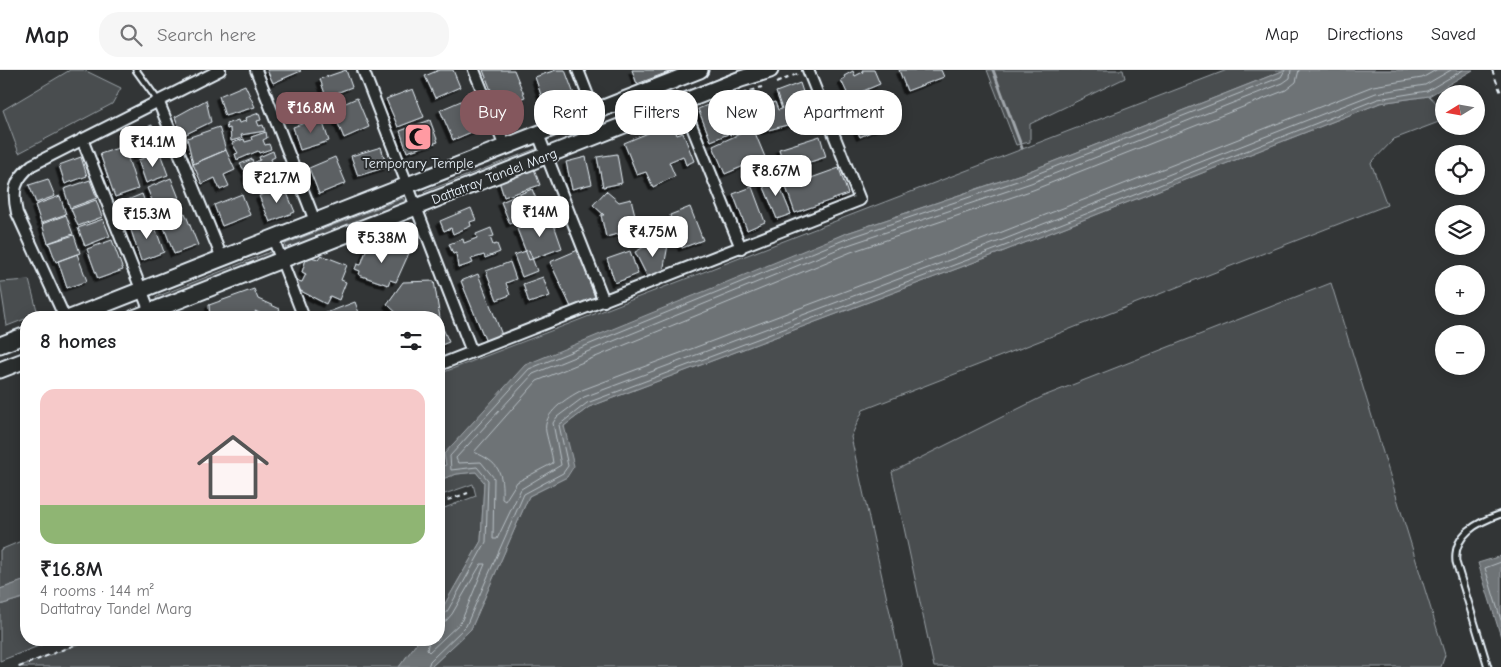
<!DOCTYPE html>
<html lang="en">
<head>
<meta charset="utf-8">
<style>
	body { margin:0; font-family:"Comic Neue",sans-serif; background:#f6f6f6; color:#202124; height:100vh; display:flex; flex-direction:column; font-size:19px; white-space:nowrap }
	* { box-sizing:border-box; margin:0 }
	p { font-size:16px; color:#757577 }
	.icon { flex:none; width:28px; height:28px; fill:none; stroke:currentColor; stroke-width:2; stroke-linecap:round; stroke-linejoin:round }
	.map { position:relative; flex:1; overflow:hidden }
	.details { position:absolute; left:20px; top:241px; width:425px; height:335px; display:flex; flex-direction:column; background:#fff; border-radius:20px; box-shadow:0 2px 12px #0003 }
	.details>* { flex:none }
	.top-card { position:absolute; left:460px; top:20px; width:475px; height:45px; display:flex; gap:10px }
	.needle { width:32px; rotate:259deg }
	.tools { position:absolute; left:1435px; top:15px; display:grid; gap:10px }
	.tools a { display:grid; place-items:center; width:50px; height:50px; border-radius:50%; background:#fff; box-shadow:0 2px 12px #0003; font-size:25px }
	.price { position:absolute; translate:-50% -42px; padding:0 11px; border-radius:10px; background:#fff; color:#222; font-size:16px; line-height:32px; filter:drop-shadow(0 1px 2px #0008) }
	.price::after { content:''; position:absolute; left:50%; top:30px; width:15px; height:11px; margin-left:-8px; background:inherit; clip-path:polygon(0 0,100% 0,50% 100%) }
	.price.current { background:#84575d; color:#fff }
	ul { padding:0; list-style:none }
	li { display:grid; align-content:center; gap:10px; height:265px; padding:0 20px }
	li+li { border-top:1px solid #e0e0e0 }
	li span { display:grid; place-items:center; height:155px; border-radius:15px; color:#555 }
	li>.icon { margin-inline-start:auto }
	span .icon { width:90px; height:90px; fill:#fffc; stroke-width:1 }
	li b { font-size:21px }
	h2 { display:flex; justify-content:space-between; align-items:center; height:60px; padding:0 20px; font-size:21px }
	.chip { padding:0 18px; border-radius:20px; background:#fff; box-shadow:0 2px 12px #0003; font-size:18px; line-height:45px }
	.chip.current { background:#84575d; color:#fff }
	header { display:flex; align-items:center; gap:30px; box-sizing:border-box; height:70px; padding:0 25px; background:#fff; border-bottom:1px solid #e0e0e0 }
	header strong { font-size:24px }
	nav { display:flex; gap:28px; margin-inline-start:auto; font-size:18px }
	.search { width:350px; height:45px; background:#f6f6f6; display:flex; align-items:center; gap:12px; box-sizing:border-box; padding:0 18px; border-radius:20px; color:#757577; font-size:19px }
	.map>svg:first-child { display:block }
	.green { fill:#494d4f; stroke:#989fa4 }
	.water { fill:#6e7376; stroke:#9fa5aa }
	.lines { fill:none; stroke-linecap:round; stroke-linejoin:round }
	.shore { stroke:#b7bfc4; stroke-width:1 }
	.stream { stroke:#9fa5aa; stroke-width:3 }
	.building { fill:#5c6063; stroke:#e8f1f8; filter:url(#shadow) }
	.lane-casing { stroke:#e8f1f8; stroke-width:9 }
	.street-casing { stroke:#e8f1f8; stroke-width:14 }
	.secondary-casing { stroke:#e8f1f8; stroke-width:19 }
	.path { stroke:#e8f1f8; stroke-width:2; stroke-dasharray:5 4; stroke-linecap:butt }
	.lane { stroke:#2a2d2e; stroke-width:5 }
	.street { stroke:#2a2d2e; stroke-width:10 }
	.secondary { stroke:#2a2d2e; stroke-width:15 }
	.labels { text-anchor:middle; stroke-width:4; stroke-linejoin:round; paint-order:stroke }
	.poi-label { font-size:14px; fill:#e8f1f8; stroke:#2a2d2e }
	.street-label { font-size:14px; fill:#e8f1f8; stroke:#2a2d2e }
</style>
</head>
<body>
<header>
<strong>Map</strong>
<div class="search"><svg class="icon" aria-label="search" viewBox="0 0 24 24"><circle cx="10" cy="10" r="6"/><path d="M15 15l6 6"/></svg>Search here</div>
<nav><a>Map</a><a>Directions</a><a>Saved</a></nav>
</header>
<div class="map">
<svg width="1501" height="597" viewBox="0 0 1501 597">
	<defs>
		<filter id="shadow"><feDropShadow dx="-3.5" dy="3.5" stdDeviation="0" flood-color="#0009"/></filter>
	</defs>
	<rect width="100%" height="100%" fill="#323536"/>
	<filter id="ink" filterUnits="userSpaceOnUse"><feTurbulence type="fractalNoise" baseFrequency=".02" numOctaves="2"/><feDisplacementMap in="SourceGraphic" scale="10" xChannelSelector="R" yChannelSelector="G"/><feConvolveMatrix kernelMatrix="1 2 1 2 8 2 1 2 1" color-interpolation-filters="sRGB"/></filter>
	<g filter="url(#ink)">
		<path class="green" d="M70 0H84L121 18 112 34 19 83 3 40Z
			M739 0H754L557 77 555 73Z
			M987 0H1123L1125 8 1030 54V72L1016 75Z
			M1227 0H1285L1027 102 844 164 484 341 444 384 446 395 439 397V304Z
			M1429 26 1440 36 1444 50 1394 69 1371 93 1387 135 863 340 851 367 902 597H431L471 559 529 426 567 407 564 356 589 337 1004 181 1380 33Z
			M538 78 540 84 426 129 424 122Z
			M403 128 407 136 286 183 285 174Z
			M270 182 273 188 157 233 156 227Z
			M29 210 38 244 7 256 0 212Z
			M1331 213 1445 585 1441 597H934L892 402 1044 326Z
			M476 402 484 412 481 471 439 544V440L476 426 473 414 439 426V410L457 404Z
			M26 469V510L0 519V480Z
			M26 527V570H54L0 591V535Z
			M89 570H419L399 597H18Z"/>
		<path class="water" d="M1285 0H1473L1429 26 1380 33 1004 181 589 337 564 356 574 396 567 407 529 426 471 559 431 597H399L419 570H439V544L481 471 484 412 476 402 457 404 439 410V397L446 395 444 384 525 295 844 164 1027 102Z
			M1501 486V567L1478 493Z
			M26 510V527L0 535V519Z"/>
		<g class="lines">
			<path class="shore" d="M1291 0 1290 8 1283 13 1031 113 848 175 533 304 456 388 458 393 481 392 494 408 493 469H497L521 419 561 395 553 353 557 347 584 327 1000 171 1376 23 1425 15 1451 0
				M1299 0 1296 12 1286 20 1033 120 851 182 537 311 474 382C499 393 503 401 502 429L505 431 517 412 553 393C552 383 548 372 546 362 542 343 567 328 582 320L997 164 1373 16 1422 8 1436 0
				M1501 492 1485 498 1501 550
				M439 546 444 545 448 540 486 472 488 410 477 397 451 400 450 386 529 299 846 169 1029 107 1281 7 1285 0
				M429 570 427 580 429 582 461 552 485 494H481L452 544 446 551 439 552
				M428 597 430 591 466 556 524 424 563 403 568 396 559 355 587 333 1002 177 1378 29 1427 21 1463 0"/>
			<path class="stream" d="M993 0 1022 78"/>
		</g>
		<path class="building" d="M267 0H300L301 1 273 13Z
			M346 0 352 17 326 27 320 9Z
			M439 0H453L460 17 435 28 425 6Z
			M483 0H514L525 27 498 38Z
			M556 0H565L575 27 545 37 535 7Z
			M632 0H671V1L637 14Z
			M862 0H874L880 14 849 27 841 10 845 8 844 6 853 1 855 6 863 2Z
			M899 0H941L944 7 907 21Z
			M800 13 807 34 797 37 802 51 765 61 757 38 775 32 778 40 782 39 776 22Z
			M245 15 255 37 225 46 219 26Z
			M413 19 424 47 398 57 386 29Z
			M743 25 755 55 730 65 718 35Z
			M878 25 890 53 860 67 848 39Z
			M357 28 369 57 344 68 332 39Z
			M468 28 481 58 453 70 440 40Z
			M206 30 211 52 182 66 175 47Z
			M715 32 728 64 711 71 698 39Z
			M259 43 261 50 257 51 259 56 263 55 265 61 241 65 242 68 231 71 230 58 227 59 226 54 238 50 239 53 246 51 245 48Z
			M321 47 329 71 300 80 293 57Z
			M430 50 438 72 407 82 400 61Z
			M672 53 677 65 683 63 694 91 686 95 683 86 669 92 675 106 653 117 646 102 637 105 624 73Z
			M152 55 160 79 136 87 128 64Z
			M219 57 226 80 193 94 187 68Z
			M753 58 765 87 725 104 713 76Z
			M266 62 267 68 263 70 265 75 269 74 271 79 259 83 258 81 237 90 235 84 238 83 232 73 244 69 245 72 252 70 251 67Z
			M820 66 826 87 785 100 779 79Z
			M124 76 138 119 115 127 100 84Z
			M381 77 387 97 358 106 351 86Z
			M226 80 235 100 224 105 229 116 220 120 215 108 202 114 193 94Z
			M273 81 275 87 271 89 273 94 277 93 280 98 257 104 258 107 247 111 245 105 247 104 240 94 252 89 253 93 260 90 259 87Z
			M160 83 168 105 146 113 138 90Z
			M617 84 622 113 603 117 597 87Z
			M81 87 87 106 65 114 59 95Z
			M335 87 346 113 319 124 309 98Z
			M586 87 592 114 572 119 566 92Z
			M533 96 540 115 504 127 498 108Z
			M839 98 848 124 795 143 786 117Z
			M775 105 791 144 777 149 761 110Z
			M171 108 183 138 159 147 147 118Z
			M48 109 55 126 36 133 29 115Z
			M90 110 97 128 70 138 64 119Z
			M284 116 295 142 270 152 259 126Z
			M752 117 765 152 747 160 733 124Z
			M532 119 541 141 510 154 501 132Z
			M606 121 619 132 631 129 636 149 624 152 626 162 606 167 601 145H604L593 135Z
			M142 124 149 143 126 152 118 134Z
			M242 124 250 145 222 156 214 135Z
			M60 126 66 144 41 153 35 135Z
			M96 130 102 147 78 156 71 139Z
			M690 137 703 170 682 178 677 164 665 168 661 156 672 153 670 145Z
			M471 138 476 150 470 152 471 156 453 164 451 158 444 161 440 151Z
			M185 143 198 175 174 184 162 152Z
			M66 145 73 164 48 173 42 154Z
			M551 146 562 178 529 190 517 159Z
			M103 149 110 166 85 176 78 158Z
			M152 149 164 182 141 191 130 157Z
			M491 158 494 166 490 167 493 175 497 174 500 182 485 188 484 185 471 189 473 193 458 198 456 183 453 184 449 174 463 169 464 173 477 168 476 164Z
			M74 165 80 183 56 192 49 173Z
			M658 169 668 175 663 202 648 208 635 182Z
			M112 170 123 200 98 209 87 179Z
			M369 172 409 183 396 212 390 210 388 215 359 205 360 201 355 199 357 194 361 195Z
			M529 180 537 201 522 207 514 185Z
			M578 180 596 230 571 237 550 192Z
			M630 181 638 204 615 213 607 189Z
			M77 184 87 211 67 218 58 191Z
			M321 185 347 195 341 210 346 212 339 230 330 226 326 234 295 218 298 211 302 212 306 204 302 202 307 186 318 189Z
			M510 192 516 209 506 213 510 225 497 230 486 201Z
			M478 204 502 265 486 272 461 211Z
			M543 207 550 226 529 233 523 214Z
			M434 211 441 254H439V248H402L387 234 403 212Z
			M254 219 258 229 280 239 276 248H270L255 241 256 243 243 248H210L209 235Z
			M355 232 361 248H313Z
			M441 254 449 272 439 276V255Z"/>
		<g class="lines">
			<defs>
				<path id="lane" d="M136 0 159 32
					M1488 597 1456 492C1453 464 1478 452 1501 444"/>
				<path id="street" d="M256 0 315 151
					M363 0 472 282
					M474 0 505 77
					M578 0 594 41
					M682 32 741 178
					M159 33 222 188
					M538 64 604 231
					M82 69 152 247
					M273 168 304 248
					M65 248 17 143C12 121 14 110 32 95L220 0
					M439 295 860 130 808 0"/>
				<path id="secondary" d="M70 248 700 0
					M134 248 741 9 770 0
					M0 275 26 265
					M0 300 26 290"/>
			</defs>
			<use href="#lane" class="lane-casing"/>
			<use href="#street" class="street-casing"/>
			<use href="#secondary" class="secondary-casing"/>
			<path class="path" d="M1492 0 1501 23
				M776 13 799 3
				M742 24 762 17
				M439 433 468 423
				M19 597 87 570"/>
			<use href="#lane" class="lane"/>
			<use href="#street" class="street"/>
			<use href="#secondary" class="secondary"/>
		</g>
	</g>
	<defs>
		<symbol id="mosque-square" viewBox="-11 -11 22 22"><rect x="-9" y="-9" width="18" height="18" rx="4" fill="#ff9aa2" stroke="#2a2d2e"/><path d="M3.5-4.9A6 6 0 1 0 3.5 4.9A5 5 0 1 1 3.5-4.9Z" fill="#111"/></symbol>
	</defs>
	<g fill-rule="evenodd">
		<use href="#mosque-square" x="402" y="51" width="32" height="32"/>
	</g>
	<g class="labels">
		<g class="poi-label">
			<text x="418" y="98">Temporary Temple</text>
		</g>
		<g class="street-label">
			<text transform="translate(494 106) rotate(-21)" y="5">Dattatray Tandel Marg</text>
		</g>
	</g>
</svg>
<div class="tools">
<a><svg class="needle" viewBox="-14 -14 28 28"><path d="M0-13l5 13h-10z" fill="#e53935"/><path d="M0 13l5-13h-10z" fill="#757577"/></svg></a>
<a><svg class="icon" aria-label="locate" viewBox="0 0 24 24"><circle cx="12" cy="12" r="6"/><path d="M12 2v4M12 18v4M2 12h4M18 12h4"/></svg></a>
<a><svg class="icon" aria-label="layers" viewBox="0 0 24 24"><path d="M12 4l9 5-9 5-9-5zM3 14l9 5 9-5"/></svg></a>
<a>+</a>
<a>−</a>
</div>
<b class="price current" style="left:311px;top:64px">₹16.8M</b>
<b class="price" style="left:153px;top:98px">₹14.1M</b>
<b class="price" style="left:776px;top:127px">₹8.67M</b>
<b class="price" style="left:277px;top:134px">₹21.7M</b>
<b class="price" style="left:540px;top:168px">₹14M</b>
<b class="price" style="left:147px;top:170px">₹15.3M</b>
<b class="price" style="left:653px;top:188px">₹4.75M</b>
<b class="price" style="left:382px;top:194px">₹5.38M</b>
<div class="top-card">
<a class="chip current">Buy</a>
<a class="chip">Rent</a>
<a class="chip">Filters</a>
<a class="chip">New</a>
<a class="chip">Apartment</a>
</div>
<section class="details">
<h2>8 homes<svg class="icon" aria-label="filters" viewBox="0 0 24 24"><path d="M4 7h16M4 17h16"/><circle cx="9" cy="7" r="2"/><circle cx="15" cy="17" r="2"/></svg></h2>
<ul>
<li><span style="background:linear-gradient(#f6c9c9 75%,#8fb573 0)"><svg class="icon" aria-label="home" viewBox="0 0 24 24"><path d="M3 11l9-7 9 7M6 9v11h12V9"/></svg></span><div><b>₹16.8M</b><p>4 rooms · 144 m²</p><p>Dattatray Tandel Marg</p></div></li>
</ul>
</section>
</div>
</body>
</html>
